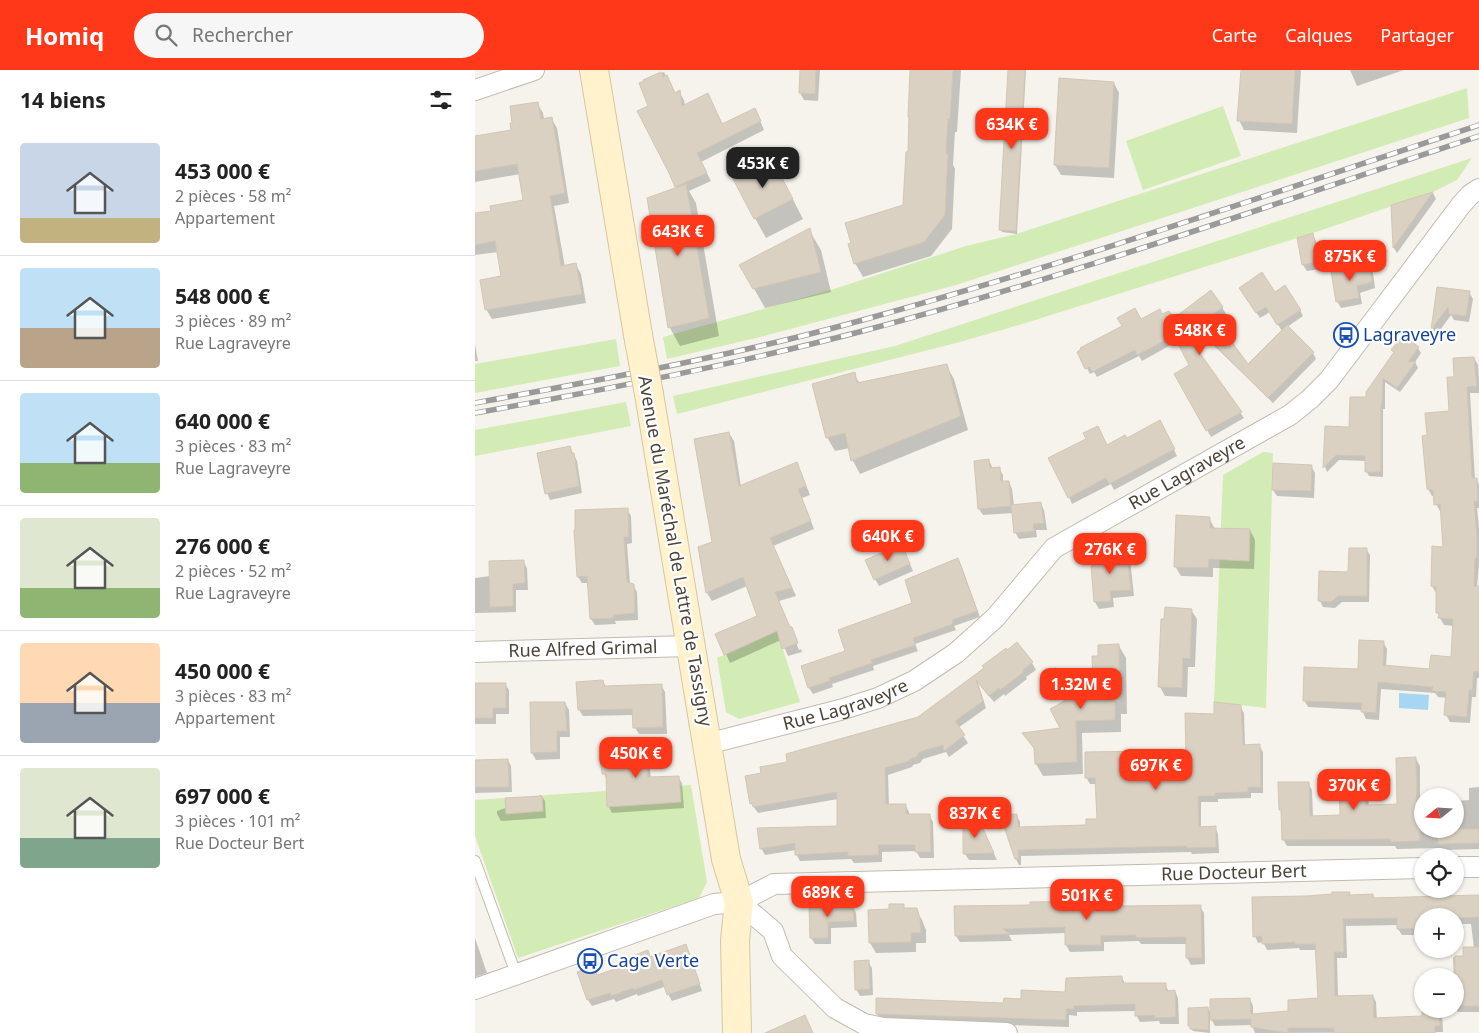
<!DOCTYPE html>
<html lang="fr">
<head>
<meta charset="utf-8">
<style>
	body { margin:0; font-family:"Noto Sans",sans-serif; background:#f6f6f6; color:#222; height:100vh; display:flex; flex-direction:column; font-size:19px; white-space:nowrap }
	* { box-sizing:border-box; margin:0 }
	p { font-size:16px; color:#767676 }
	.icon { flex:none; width:28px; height:28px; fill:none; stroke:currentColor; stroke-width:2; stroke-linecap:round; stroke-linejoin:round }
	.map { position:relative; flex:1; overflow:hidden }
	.side { display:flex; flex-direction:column; background:#fff; width:475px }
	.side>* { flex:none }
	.needle { width:32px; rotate:252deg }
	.buttons { position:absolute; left:939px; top:718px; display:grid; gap:10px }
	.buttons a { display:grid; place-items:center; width:50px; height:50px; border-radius:50%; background:#fff; box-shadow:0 1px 4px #0004; font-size:25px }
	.price { position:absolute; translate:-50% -42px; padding:0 11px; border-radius:10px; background:#ff381a; color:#fff; font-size:16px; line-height:32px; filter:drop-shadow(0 1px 2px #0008) }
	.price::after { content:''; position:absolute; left:50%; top:30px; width:15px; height:11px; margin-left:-8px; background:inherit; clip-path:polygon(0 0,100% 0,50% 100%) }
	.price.on { background:#222; color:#fff }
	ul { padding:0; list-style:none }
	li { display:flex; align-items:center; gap:15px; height:125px; padding:0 20px }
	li+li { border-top:1px solid #e0e0e0 }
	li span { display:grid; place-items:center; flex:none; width:140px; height:100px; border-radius:5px; color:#555 }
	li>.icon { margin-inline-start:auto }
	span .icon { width:60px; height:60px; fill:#fffc; stroke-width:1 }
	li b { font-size:21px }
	h2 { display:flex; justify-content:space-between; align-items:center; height:60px; padding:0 20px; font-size:21px }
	header { display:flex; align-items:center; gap:30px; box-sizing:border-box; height:70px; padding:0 25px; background:#ff381a; color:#fff }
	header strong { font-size:24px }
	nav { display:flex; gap:28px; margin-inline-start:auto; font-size:18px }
	.search { width:350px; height:45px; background:#f6f6f6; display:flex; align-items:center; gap:12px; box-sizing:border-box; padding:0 18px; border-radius:28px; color:#767676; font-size:19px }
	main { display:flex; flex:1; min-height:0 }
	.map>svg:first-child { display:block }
	.green { fill:#d3ebb4 }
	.water { fill:#a7d6f3 }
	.shadow { fill:#0003 }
	.building { fill:#dbd1c3; stroke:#d3c6b3 }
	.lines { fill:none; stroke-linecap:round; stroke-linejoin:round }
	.service-casing { stroke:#c2bbad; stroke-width:12 }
	.minor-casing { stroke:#c2bbad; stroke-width:22 }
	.secondary-casing { stroke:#d7c69b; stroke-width:30 }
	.service { stroke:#fff; stroke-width:10 }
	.minor { stroke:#fff; stroke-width:20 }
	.secondary { stroke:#fff2cd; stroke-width:28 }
	.rail-casing { stroke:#9a9a9a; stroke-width:5.5 }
	.rail { stroke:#fff; stroke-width:4; stroke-dasharray:11; stroke-linecap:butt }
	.secondary-bridge-casing { stroke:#d7c69b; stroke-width:30; stroke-linecap:butt }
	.secondary-bridge { stroke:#fff2cd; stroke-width:28 }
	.labels { text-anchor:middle; stroke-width:4.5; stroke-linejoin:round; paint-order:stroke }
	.transit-label { font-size:18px; fill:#164399; stroke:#fff; text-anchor:start }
	.street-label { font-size:18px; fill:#4b4439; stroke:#fff }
</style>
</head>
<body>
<header>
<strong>Homiq</strong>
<div class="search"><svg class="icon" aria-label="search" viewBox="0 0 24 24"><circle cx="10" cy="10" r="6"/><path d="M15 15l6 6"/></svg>Rechercher</div>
<nav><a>Carte</a><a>Calques</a><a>Partager</a></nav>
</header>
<main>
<section class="side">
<h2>14 biens<svg class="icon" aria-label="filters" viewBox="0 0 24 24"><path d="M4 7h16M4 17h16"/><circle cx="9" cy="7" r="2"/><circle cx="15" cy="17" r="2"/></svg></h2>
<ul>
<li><span style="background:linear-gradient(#c9d6e8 75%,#c2b280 0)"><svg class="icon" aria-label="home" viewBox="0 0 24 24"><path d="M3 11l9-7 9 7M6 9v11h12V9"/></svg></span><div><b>453 000 €</b><p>2 pièces · 58 m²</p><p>Appartement</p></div></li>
<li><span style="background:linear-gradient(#bfe0f5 60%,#b9a48a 0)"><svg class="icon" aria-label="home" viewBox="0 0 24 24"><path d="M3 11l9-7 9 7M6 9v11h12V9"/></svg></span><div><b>548 000 €</b><p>3 pièces · 89 m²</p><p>Rue Lagraveyre</p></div></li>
<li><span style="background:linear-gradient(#bfe0f5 70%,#8fb573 0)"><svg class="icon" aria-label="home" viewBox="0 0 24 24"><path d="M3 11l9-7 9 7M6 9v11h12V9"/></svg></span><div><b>640 000 €</b><p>3 pièces · 83 m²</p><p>Rue Lagraveyre</p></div></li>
<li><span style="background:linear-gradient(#dfe7d0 70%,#8fb573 0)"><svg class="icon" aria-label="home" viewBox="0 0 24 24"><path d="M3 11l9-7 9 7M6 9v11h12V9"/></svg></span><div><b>276 000 €</b><p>2 pièces · 52 m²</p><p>Rue Lagraveyre</p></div></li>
<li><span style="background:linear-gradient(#ffd9b3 60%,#9aa5b1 0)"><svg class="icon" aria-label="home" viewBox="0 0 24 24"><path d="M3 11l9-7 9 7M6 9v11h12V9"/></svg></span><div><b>450 000 €</b><p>3 pièces · 83 m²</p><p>Appartement</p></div></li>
<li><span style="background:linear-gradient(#dfe7d0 70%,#7fa58c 0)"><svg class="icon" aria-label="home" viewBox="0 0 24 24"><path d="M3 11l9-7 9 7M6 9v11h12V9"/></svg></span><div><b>697 000 €</b><p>3 pièces · 101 m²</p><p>Rue Docteur Bert</p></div></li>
</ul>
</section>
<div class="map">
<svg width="1004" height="963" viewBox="0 0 1004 963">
	<rect width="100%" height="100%" fill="#f6f3ec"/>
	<path class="green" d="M992 18 994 48 481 215 285 267 192 289 188 267 359 219 491 176 541 164Z
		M748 36 766 86 668 120 651 71Z
		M997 88 982 110 958 122 838 163 544 255 485 272 202 344 198 326 420 276Z
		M141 269 145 296 0 323V294Z
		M151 332 156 356 0 386V360Z
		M788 382 798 383 791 638 739 632 748 405Z
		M302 561 325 632 264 649 251 642 242 588Z
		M216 715 232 812 224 828 43 888 0 766V730Z"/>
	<path class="water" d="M924 623 954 625 953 640 924 638Z"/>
	<path class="shadow" d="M327 0H345L343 31 329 30 325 23Z
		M437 0H486L482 62H480L478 95 480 99 477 159 456 186 388 207 380 193 429 136 434 83Z
		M535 0H551L542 164 527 162 526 160Z
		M767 0H826L822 63 769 60 764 50Z
		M875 0H929L882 16Z
		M189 2 200 24 204 22 209 30 210 36 237 33 248 55 284 48 289 60 226 92 236 111 214 121 221 133 244 266 205 276 195 258 202 118 175 36 170 10Z
		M639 13 644 23 639 108 586 105 580 95Z
		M62 33 68 43 69 49 76 48 82 58 94 133 79 136 90 197 101 195 106 204 111 233 17 249 11 239 28 207 23 182 0 185V144L17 142 50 131 45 104 0 112V67L38 61Z
		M259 110H308L328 149 291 168Z
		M958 123 961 129 922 183 919 178 917 136Z
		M334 160 346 180 356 222 290 238 266 196Z
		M838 164 841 171 846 199 832 201 828 195Z
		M894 196 898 203 900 218 885 223 887 234 866 238 862 231Z
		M963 219 994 222 998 229 994 252 979 250 976 245 961 266 958 260Z
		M799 223 825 240 828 246 812 257 838 283 841 289 798 333 722 259 712 267 769 348 736 367 701 304 716 296 703 271 667 291 664 286 622 307 619 302 615 304 603 282 666 251 687 245 698 249 747 237 751 244 740 251 773 296 807 261 795 242 785 248 769 224Z
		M0 274 3 291H0Z
		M943 278 946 283 940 292 943 298 925 322 910 312V339H908V407L894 406 891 401V391L864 390 852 402 850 397 851 357 875 358 920 284 918 280Z
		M999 288 1003 295 1004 311V323H995L1000 410 1004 414V438H1002L1004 458V495L1002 517H1004V608H1002L1001 627H997L995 653 975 652 971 645 972 628 963 627 960 623 906 619 904 650 891 649 887 640 833 637 829 630 884 600 908 572 912 579 911 597 956 601 977 588 979 556 969 555 965 548 962 542 961 523 957 516 969 478 966 441H965L961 434 960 426H957L953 419V367L976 342 981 308Z
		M471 295 479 309 493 360 385 404 378 391 375 378 360 381 352 367 379 304 385 314Z
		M688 358 702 386 639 420 636 414 597 434 594 427 632 376Z
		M254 363 259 371 266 417 321 394 326 402 335 425 327 428 339 459 298 476 321 526 304 531 324 580 326 579 327 582 313 586 306 570 255 593 242 564 284 546 272 516 237 531 232 523 225 478 238 473Z
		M95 377 102 391 107 423 75 430 72 423Z
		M514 390 518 399 524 398 528 405V412H534L537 419 539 436 566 434 569 440 572 460H561L562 467 544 469 540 462 538 443 508 445 504 439Z
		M836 396 840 403 839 428 802 426 798 420Z
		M152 439 156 446 157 473 152 474 155 514 158 515 162 522 163 550 140 551 141 554 120 555 116 549 114 513H107L103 507Z
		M734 448 740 459 775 460 780 470 779 499 738 498V507L706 506 700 496Z
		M891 479 895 485 894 532H867L860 538 848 537 845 531 874 504Z
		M430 482 438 501 404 516 400 509Z
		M652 482 655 489 659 526 638 528 639 537 624 539 620 532 618 497Z
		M483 489 486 495 505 547 479 556 481 560 440 574 443 581 398 596 399 600 357 614 358 617 338 624 334 618 327 597 371 582 439 534Z
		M48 491 52 498 53 520H41V542L0 543V508L15 506Z
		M716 540 722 549 720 597H713L712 627 690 626 685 617Z
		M644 576 651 588 652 644H646V662L607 663 608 704 568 706 561 694V682L549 664 587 659 619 616 625 587Z
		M557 593 561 600 551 607 552 609 530 626 529 624 519 632 503 613 511 638 483 658 493 673 474 687 471 682 448 689 445 693 438 695 437 697 413 705 414 736 430 735 434 742V745H454L458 752 459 788H445L441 781 407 782V792L379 793 376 789 325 791 321 784V780L290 785 286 778 363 757V729L283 743 276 733 287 704 314 693 443 648 510 599Z
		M128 611 131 617 186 615 190 622 192 664H164L160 658 159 645 108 646 104 640Z
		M0 614H30L34 620V644H21V654H0Z
		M90 633 94 640 95 667H85V689L61 690 57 683Z
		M765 636 769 643 770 676 784 675 788 682V723H776V728L743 729V732H726V758L740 757 743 764 744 783 717 784 716 782 546 786V795H544L541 789 542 746 545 752V758L612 757 623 751 621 714H615L611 707 677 682 680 688H712L740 645Z
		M169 673 172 679 176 708 203 707 207 713 209 738 137 743 134 737 132 710 129 704 143 686Z
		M941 689 945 696V747L948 750V759H980L981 731 994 730V718L1004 717V779L968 780 966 778 922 779 920 776H812L808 769 807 743 805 739 833 713 837 720 838 747 866 746 888 711 892 718 894 736 923 735Z
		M33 690 36 696 37 722 0 723V691Z
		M66 725 70 731 71 748 26 751 22 744V741Z
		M507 759 522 790H494L490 784Z
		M874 823 876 826H898L900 829 1004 826V942H983L980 937 978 887H990L999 878 996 854H980V846H948V865H927L923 859V855L871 856 872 888H862L863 927 898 926 901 932 902 950 948 948V939H965L967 941 968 962 780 963 777 955 740 956 735 947V963L718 961 714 955 733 938 736 944 775 929 778 936V945L814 942 845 929 842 880H825L824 878 792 880 788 872 783 873 780 866 832 827Z
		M646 832 649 837H725L729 843 730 894 716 895 712 888V874H666L664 871 629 872V881L595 882 591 875V863L534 865 537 871 485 872 481 866Z
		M377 836 381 843 382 857 356 858V874H340L336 868 335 837Z
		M428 836 430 839H441L447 850 451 860V873H441V882L401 883 395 873 416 841Z
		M0 868 12 903 0 907Z
		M210 876 214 882 227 921 197 931 189 917 163 926 162 924 141 932 139 929 117 936 113 930 104 903 118 898 122 906 153 895 172 882 176 888Z
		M393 892 397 898 398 925 385 926 381 919Z
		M647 908 651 915 690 914 694 922 700 921 703 928 704 954H685L684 951 665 952 661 945V941L602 942V946L594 945V957L407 951 402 944 530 934 592 923Z"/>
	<path class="building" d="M325 0H341L340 24 324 23Z
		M435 0H478L475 49H473L471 84H473L470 145 449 172 379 194 373 174 376 173 370 153 428 135 431 82 433 81 434 47H433Z
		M533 0H550L541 161 524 160Z
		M766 0H820L817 54 762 51Z
		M186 2 188 7 192 5 200 23 205 20 207 36 233 23 247 54 280 38 286 51 222 83 232 103 200 117 194 103 162 41 173 36 164 13 169 11 168 10Z
		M584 8 639 12 634 98 579 95Z
		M63 32 66 49 77 47 90 123 75 126 86 196 101 193 107 224 10 240 5 210 26 206 20 171 0 175V143L16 141 15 136 48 130 42 94 0 101V66L36 60 35 53H37L35 36Z
		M297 89 318 129 279 149 258 109Z
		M211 114 234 248 193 258 172 128Z
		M958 122 918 178 916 135Z
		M335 158 346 202 278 219 264 195Z
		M838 163 843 192 827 195 822 168Z
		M895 195 897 212 882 216 884 228 861 232 856 201Z
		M787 202 800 222 810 215 826 240 802 255 791 237 781 243 764 218Z
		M962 217 995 221 991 246 974 244 973 237 956 260Z
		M736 220 748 237 737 245 773 294 812 255 839 282 793 328 718 253 709 261 767 342 731 361 699 304 714 295 699 266 662 285 660 280 617 302 615 297 610 299 602 282 606 279 605 278 647 256 642 248 660 238 666 249 685 239 687 244 694 241 699 248Z
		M928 265 944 277 933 292 941 291 922 318 908 308 907 334H906V402H890V386L861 385 848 398 850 356 874 357 875 327H891V322L919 282 916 280Z
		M999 287 1002 316 992 317 997 408H1002L1003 431 999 432 1002 467V488H1000L999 516H1004V602L999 601 997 620H994L992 647 969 645 971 622 957 621 958 617 903 612 901 643 886 642 887 633 828 631 829 597 883 599 884 570 909 571 908 595 954 599 956 585 976 587 978 549 963 548 964 543H961V517L956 516 957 476 968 477 965 434 959 435 958 420 952 419 947 366 952 365 950 343 974 341 972 307H979L978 288Z
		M472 294 486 346 376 391 370 363 351 368 337 314 380 302 382 313Z
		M685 350 700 379 634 414 631 408 593 428 573 388 611 369 608 363 623 356 632 375 650 365 652 368Z
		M254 362 264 416 322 392 331 416 323 419 336 451 295 468 317 518 300 522 315 557H317L323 573 307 579 302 561 249 585 240 564 282 546 268 507 231 523 223 477 237 472 219 369Z
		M95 376 97 383H99L104 416 70 424 62 383Z
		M514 389 515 398 525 397 526 411H534L536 436 503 439 499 391Z
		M798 393 837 395 836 421 797 420Z
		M566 432 569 453 558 454 559 461 539 463 536 435Z
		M153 438 154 467H149L152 512 159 514 160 543 138 545V548L115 549 112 506 102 507 99 460H100V440Z
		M701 445 735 447V458L775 459 774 491 734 489 733 498 699 497Z
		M427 474 435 494 399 510 390 490Z
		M874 478H892V526H863L856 532 843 531 844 501 873 502Z
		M652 481 656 520 635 521 636 531 619 532 616 496 621 495 620 484Z
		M483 488 502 541 477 550 478 554 438 568 440 575 396 590 397 593 354 608 355 611 333 618 326 596 370 581 363 560 437 533 430 510Z
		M49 490 50 513 38 514V536L15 537 14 491Z
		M690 537 717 539 715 589 708 588 707 618 683 617 686 549H689Z
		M542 572 558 592 548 600 549 602 525 620 524 618 514 626 501 610 508 631 480 651 490 665 469 681 468 675 444 682 441 687 435 689 434 691 410 698 411 734H431V744H455L456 782H440V775H403L404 785 373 786V782L320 785V773L285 779 282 758 362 756V722L278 737 277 733 275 734 270 706 286 703 285 697 312 692 311 684 443 647 509 598 507 596 531 578 532 580Z
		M644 574 645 632H640V650L601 651 602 692 560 694 559 678 547 663 585 658 575 639 618 615 617 586H623V575Z
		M128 610 129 616 187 614 188 657 158 658 157 639 103 640 101 612Z
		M0 613H31V638H18V648H0Z
		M55 632H90L92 661H82V682L56 683Z
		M739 632 766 635 768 675 785 674 786 717H773V722L740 723V726H723L724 757 741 756V777L712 778V776L543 780 544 789H540L525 745 542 744 543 757 611 755V749H622L620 708H610V682L677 681V687L711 686 710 643 739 644Z
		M169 671 173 707 204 706 206 732 132 737 131 704H127L125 687 142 685 140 675Z
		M941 687 942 744H945V771L916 772V769L807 770 806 740H804L803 712H834L835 746 865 745 864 710H889L891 735 922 734 921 688Z
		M33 689 34 717H0V690Z
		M67 726 68 741 31 744 30 728Z
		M504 750 519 783 488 784V751Z
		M962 759H1004V773L963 774Z
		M857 822H875L874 825 898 824V828L1004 825V847L980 848V846H948V858L922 859V848L868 849 869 882H859L860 926 898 925 899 948 947 946V939H964L965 956H960V963H859V958H813V963L776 957V949L735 950V929L775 928 776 944 813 941V930L843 928 840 874H820V872L787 874V866L778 867 777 827 832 826 857 824Z
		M647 831V836L726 835 727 888H711V867L661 868V865L626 866V875H590V857L528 859 535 864 480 866 479 836 555 835V832Z
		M414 834H429V838H442L445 849 446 863H436V872L394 873 393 840 414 839Z
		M378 835 379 851 353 852V868H335L334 836Z
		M211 874 225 914 192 925 187 910 159 920 158 918 136 926 135 923 112 930 102 902 119 896 122 905 152 895 150 889 173 880 175 887Z
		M988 877H1004V936H980V886H988Z
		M394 890 395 919 380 920 379 891Z
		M647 906 648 913H691V921L700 920 701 947 680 948V945L660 946V934L599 936V939H591V950L401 944V928L528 933 529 928 546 929V920L590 922 591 908Z
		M733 937 734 960 715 959V956H713V938Z
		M330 945 338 963H290Z"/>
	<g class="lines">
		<defs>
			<path id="service" d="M0 791 41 904"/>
			<g id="minor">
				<path d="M0 20 59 0"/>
				<path id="s1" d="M0 582 215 576"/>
				<path id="s2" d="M232 674 365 640 403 628 439 611 481 583 520 548 579 478 815 345 835 329 854 310 986 135 995 125 1004 119"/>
				<path d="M980 797H1004"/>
				<path d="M264 832 298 861 307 886 360 938 389 954 409 958 532 963"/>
				<path id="s3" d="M0 919 239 834 264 832 299 814 948 798"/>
			</g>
			<path id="secondary" d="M119 0 163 265
				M174 324 251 789 264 832 260 870 262 963"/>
		</defs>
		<use href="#service" class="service-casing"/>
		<use href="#minor" class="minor-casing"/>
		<use href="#secondary" class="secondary-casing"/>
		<use href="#service" class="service"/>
		<use href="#minor" class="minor"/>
		<use href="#secondary" class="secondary"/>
		<defs>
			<path id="rail" d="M0 333C129 309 258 286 384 251 593 194 798 123 1004 55
				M0 343C129 320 258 295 384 262 594 207 798 134 1004 66"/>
		</defs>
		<use href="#rail" class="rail-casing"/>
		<use href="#rail" class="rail"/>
		<defs>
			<path id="secondary-bridge" d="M163 265 174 324"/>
		</defs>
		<use href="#secondary-bridge" class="secondary-bridge-casing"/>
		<use href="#secondary-bridge" class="secondary-bridge"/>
	</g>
	<defs>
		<symbol id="bus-ring" viewBox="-11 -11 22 22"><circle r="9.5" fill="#fff" stroke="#1a4fb4" stroke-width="1.5"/><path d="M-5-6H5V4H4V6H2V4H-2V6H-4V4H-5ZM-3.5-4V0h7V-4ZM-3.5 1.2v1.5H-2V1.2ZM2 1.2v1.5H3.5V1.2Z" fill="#1a4fb4"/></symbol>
	</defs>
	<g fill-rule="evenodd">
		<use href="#bus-ring" x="857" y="251" width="28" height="28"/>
		<use href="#bus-ring" x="101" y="877" width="28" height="28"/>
	</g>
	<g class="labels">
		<g class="transit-label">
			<text x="888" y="271">Lagraveyre</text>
			<text x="132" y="897">Cage Verte</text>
		</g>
		<g class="street-label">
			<text dy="6" stroke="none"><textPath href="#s2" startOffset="564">Rue Lagraveyre</textPath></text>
			<text transform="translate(200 481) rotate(80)" y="6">Avenue du Maréchal de Lattre de Tassigny</text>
			<text dy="6" stroke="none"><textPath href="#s1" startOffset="108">Rue Alfred Grimal</textPath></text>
			<text dy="6" stroke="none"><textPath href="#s2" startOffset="144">Rue Lagraveyre</textPath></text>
			<text dy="6" stroke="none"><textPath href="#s3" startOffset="778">Rue Docteur Bert</textPath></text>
		</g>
	</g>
</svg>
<div class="buttons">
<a><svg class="needle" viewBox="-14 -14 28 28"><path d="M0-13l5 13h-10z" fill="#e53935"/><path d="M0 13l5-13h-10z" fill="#767676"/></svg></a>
<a><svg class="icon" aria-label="locate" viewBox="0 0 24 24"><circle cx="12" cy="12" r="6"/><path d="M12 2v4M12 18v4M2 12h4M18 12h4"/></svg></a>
<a>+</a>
<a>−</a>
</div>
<b class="price" style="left:537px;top:80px">634K €</b>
<b class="price on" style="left:288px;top:119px">453K €</b>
<b class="price" style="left:203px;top:187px">643K €</b>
<b class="price" style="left:875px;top:212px">875K €</b>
<b class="price" style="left:725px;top:286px">548K €</b>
<b class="price" style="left:413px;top:492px">640K €</b>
<b class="price" style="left:635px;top:505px">276K €</b>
<b class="price" style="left:606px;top:640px">1.32M €</b>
<b class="price" style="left:161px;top:709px">450K €</b>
<b class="price" style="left:681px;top:721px">697K €</b>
<b class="price" style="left:879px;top:741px">370K €</b>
<b class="price" style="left:500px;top:769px">837K €</b>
<b class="price" style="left:353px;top:848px">689K €</b>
<b class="price" style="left:612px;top:851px">501K €</b>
</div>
</main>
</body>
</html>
